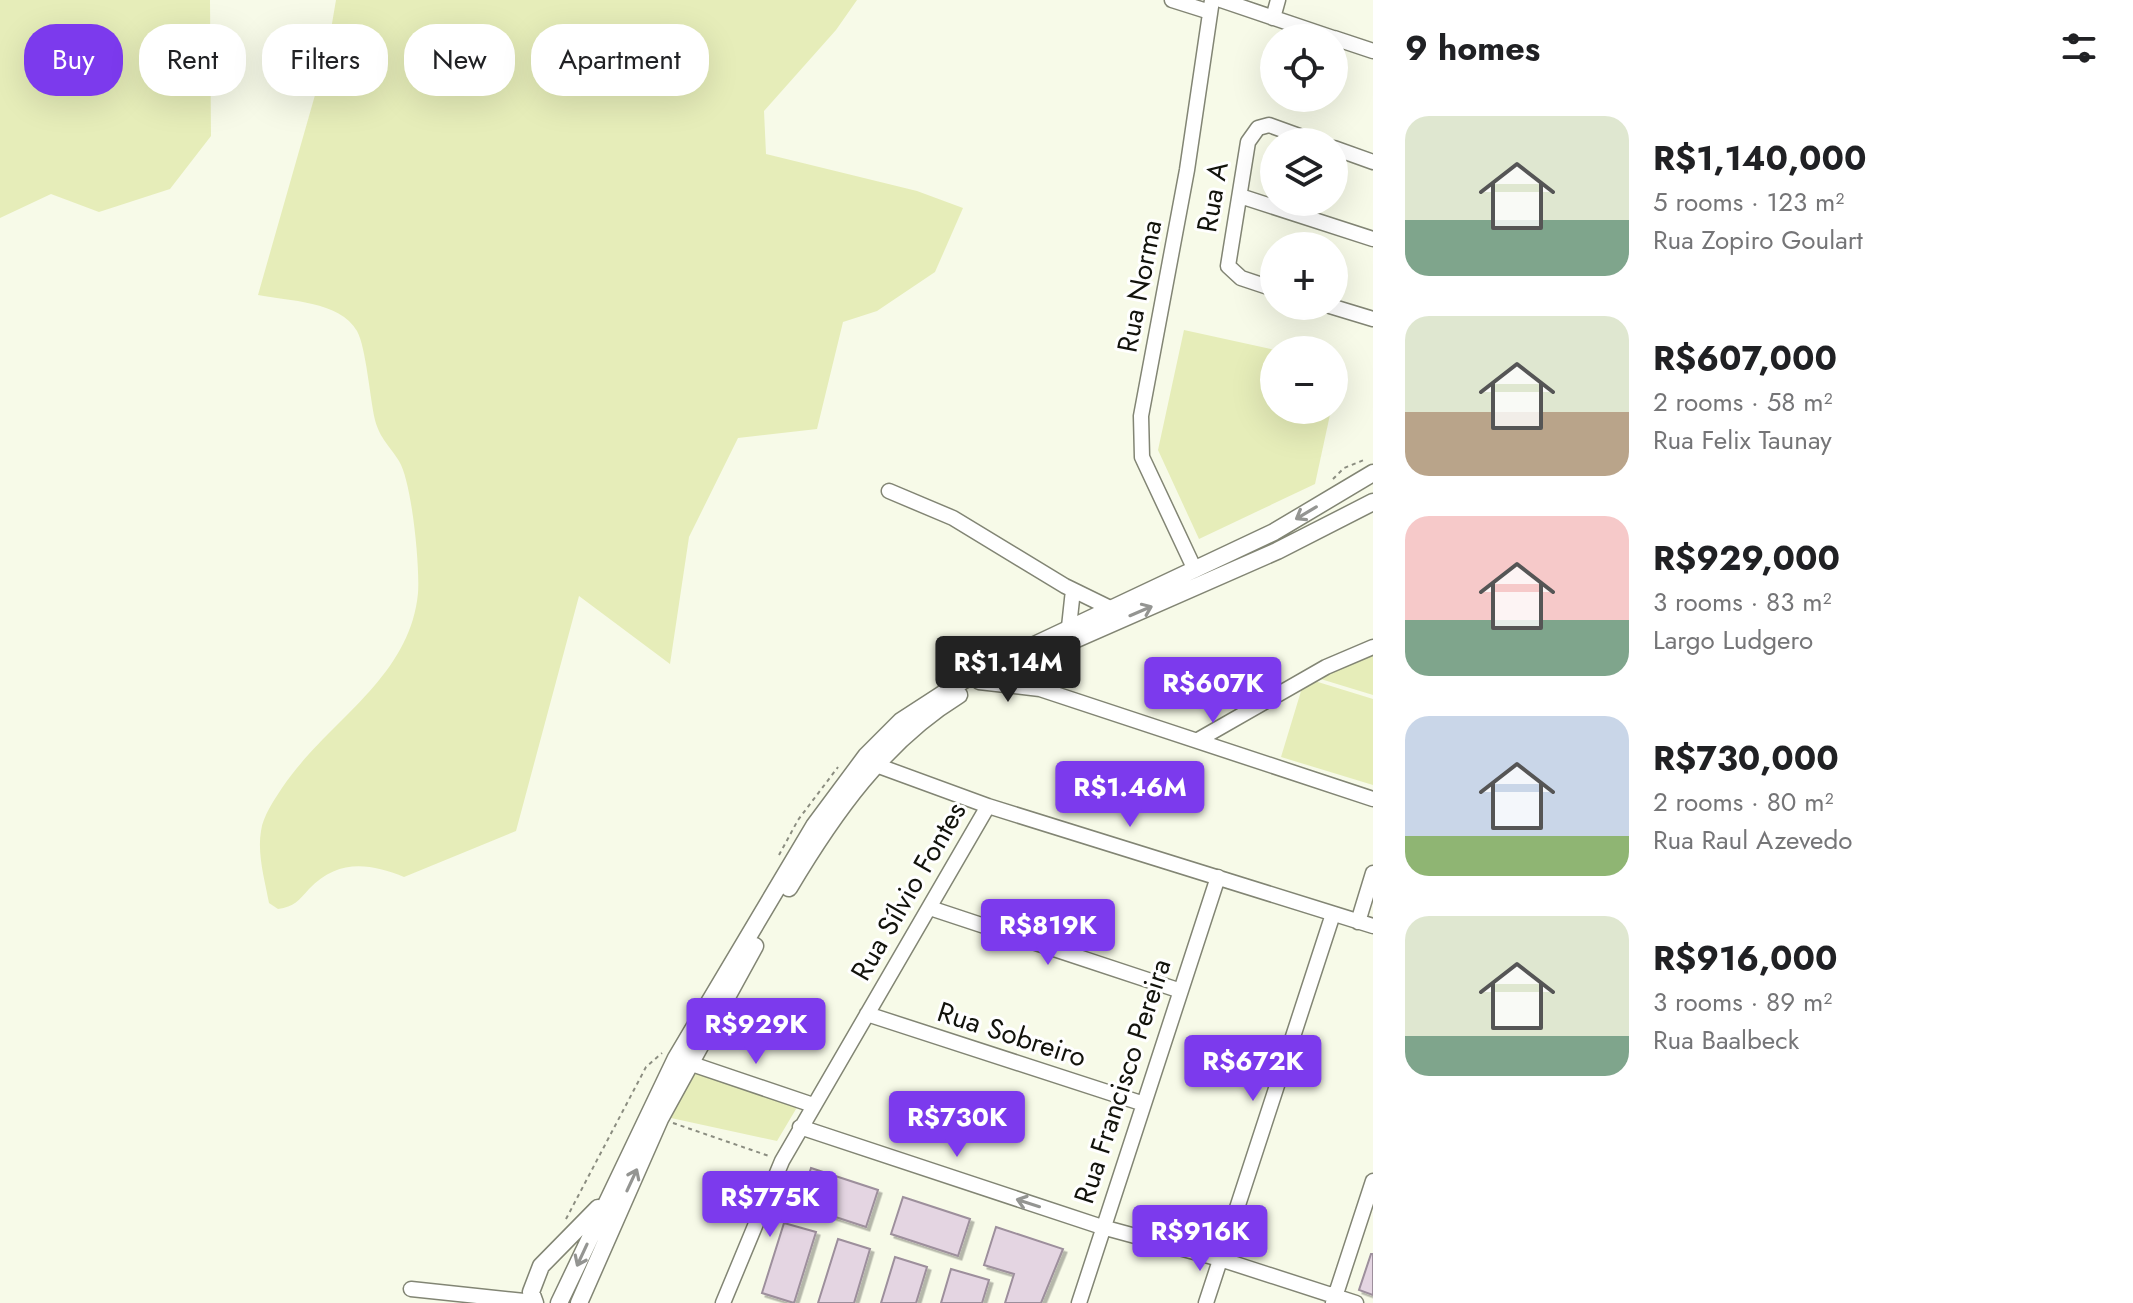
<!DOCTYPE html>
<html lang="en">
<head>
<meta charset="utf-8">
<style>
	body { margin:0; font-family:Jost,sans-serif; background:#f6f6f6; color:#202124; height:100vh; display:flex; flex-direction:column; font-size:30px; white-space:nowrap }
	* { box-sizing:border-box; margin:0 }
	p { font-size:26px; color:#757577 }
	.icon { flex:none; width:44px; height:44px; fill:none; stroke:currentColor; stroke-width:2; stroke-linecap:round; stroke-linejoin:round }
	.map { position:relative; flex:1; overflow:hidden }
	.panel { display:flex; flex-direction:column; background:#fff; width:760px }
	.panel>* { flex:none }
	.guide { position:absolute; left:24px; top:24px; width:760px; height:72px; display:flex; gap:16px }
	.buttons { position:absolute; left:1260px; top:24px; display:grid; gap:16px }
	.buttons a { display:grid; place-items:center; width:88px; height:88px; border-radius:50%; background:#fff; box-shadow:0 8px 32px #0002; font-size:40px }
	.price { position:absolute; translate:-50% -68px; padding:0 18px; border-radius:8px; background:#7c3aed; color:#fff; font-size:26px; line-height:52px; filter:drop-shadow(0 2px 4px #0008) }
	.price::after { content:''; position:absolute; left:50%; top:48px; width:24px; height:18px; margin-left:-12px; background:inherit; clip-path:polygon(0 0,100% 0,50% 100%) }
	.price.current { background:#222; color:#fff }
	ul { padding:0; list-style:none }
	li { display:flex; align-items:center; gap:24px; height:200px; padding:0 32px }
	li span { display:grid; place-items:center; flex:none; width:224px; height:160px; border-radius:24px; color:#555 }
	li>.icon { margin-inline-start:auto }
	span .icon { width:96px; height:96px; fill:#fffc; stroke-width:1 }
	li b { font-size:34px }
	h2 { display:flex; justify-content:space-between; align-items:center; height:96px; padding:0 32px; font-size:34px }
	.chip { padding:0 28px; border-radius:32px; background:#fff; box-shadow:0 8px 32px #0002; font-size:28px; line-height:72px }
	.chip.current { background:#7c3aed; color:#fff }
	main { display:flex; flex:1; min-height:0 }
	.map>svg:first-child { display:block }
	.green { fill:#e6edb9 }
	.building { fill:#e4d5e2; stroke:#9d8f9c; stroke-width:2; filter:url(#shadow) }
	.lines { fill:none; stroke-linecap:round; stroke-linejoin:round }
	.minor-casing { stroke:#828574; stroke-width:17 }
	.major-casing { stroke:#828574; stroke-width:19 }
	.path { stroke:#8b8d80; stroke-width:2; stroke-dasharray:4 4; stroke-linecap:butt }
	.minor { stroke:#fff; stroke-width:14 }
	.major { stroke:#fff; stroke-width:16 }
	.oneway { stroke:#949592 }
	.labels { text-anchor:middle; stroke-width:6; stroke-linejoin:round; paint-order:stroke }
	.street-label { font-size:28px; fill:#12130c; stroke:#fff }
</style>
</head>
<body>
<main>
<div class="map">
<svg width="1373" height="1303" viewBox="0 0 1373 1303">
	<defs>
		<filter id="shadow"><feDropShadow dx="3.5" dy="3.5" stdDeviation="0" flood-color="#0004"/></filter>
	</defs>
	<rect width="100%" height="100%" fill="#f7fae8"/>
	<path class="green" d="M0 0H210L211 136 170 189 99 212 51 194 0 218Z
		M336 0H857L836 30 764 111 766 154 917 191 963 208 935 272 877 311 843 322 817 429 738 438 689 537 670 664 579 596 516 831 404 877C369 863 338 859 309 889 299 900 294 907 278 909L269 903C265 881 257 854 261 831 263 816 274 800 282 788 327 721 410 679 418 593 420 567 412 482 399 461 390 446 380 439 375 420 370 399 366 347 357 331 340 301 288 301 258 295L327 53Z
		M1184 330 1275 350 1274 410H1331L1315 484 1199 539 1158 450Z
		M1373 651V695L1314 677Z
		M1305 678 1373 699V785L1281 757Z
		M694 1072 799 1104 777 1141 671 1118Z"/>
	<path class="building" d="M811 1168 878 1190 866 1227 799 1205Z
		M903 1197 970 1219 958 1256 891 1234Z
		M784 1223 816 1232 794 1303 762 1293Z
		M996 1227 1063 1249 1041 1303H1005L1014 1274 984 1265Z
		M838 1239 870 1249 854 1303H818Z
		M1371 1254H1373V1295L1359 1290Z
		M895 1257 927 1267 916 1303H881Z
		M951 1269 989 1280 982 1303H941Z"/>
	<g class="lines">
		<defs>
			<path id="minor" d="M1172 0 1210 12
				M1221 0 1333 38
				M1273 18 1278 0
				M1334 38 1373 51
				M1334 148 1373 162
				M1240 196 1373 239
				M1274 289 1241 278 1228 266 1248 142 1258 128 1269 125 1316 142
				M1330 306 1373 319
				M889 491 953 518 1065 586 1110 608
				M1195 570 1142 457 1141 416 1187 170 1212 0
				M1069 627 1073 590
				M979 682 1040 689 1373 799
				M1040 689 1036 671 1043 652
				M1198 740 1326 667 1373 647
				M876 765 988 806 1373 926
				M930 908 1178 990
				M1358 922 1373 873
				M867 1014 1141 1103
				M680 1060 813 1105
				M800 1127 1102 1227 1220 1259 1356 1303
				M411 1289 534 1302
				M723 1303 782 1161 988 806
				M1079 1303 1218 877
				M1206 1303 1333 914
				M1333 1303 1373 1181"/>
			<path id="major" d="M990 677 1277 551 1373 502
				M789 888C833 814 884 741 959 695
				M535 1303 531 1292 541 1266 598 1208
				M559 1303 676 1058 814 826 866 756 901 721 975 673 1274 532 1373 473
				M579 1303 660 1119 755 946"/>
		</defs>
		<use href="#minor" class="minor-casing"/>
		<use href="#major" class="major-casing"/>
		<path class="path" d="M1333 479 1344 468 1364 460
			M779 855 798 820 838 767
			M673 1123 769 1156
			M566 1219 646 1067 662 1053"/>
		<use href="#minor" class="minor"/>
		<use href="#major" class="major"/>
	</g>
	<defs><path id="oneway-shaft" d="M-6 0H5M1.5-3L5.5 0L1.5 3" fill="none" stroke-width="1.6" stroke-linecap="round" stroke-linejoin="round" transform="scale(2)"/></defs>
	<g class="oneway">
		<use href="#oneway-shaft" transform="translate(1306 513) rotate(149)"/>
		<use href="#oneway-shaft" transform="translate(1141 611) rotate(-23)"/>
		<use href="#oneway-shaft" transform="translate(632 1180) rotate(-65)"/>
		<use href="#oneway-shaft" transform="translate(1028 1203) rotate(-162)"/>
		<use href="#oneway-shaft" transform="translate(582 1255) rotate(115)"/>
	</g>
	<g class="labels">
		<g class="street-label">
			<text transform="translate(1212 197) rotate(-80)" y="10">Rua A</text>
			<text transform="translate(1139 286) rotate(-79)" y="10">Rua Norma</text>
			<text transform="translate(908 891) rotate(-60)" y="10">Rua Sílvio Fontes</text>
			<text transform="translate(1012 1034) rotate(18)" y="10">Rua Sobreiro</text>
			<text transform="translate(1122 1081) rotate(-72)" y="10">Rua Francisco Pereira</text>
		</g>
	</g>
</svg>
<div class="buttons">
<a><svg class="icon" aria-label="locate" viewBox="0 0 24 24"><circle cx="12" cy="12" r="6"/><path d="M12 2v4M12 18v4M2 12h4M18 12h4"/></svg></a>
<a><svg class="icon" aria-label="layers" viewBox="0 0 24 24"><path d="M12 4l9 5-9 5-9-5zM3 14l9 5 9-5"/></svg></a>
<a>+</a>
<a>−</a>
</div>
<b class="price current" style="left:1008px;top:704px">R$1.14M</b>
<b class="price" style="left:1213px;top:725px">R$607K</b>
<b class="price" style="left:1130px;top:829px">R$1.46M</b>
<b class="price" style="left:1048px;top:967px">R$819K</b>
<b class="price" style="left:756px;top:1066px">R$929K</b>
<b class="price" style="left:1253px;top:1103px">R$672K</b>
<b class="price" style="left:957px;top:1159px">R$730K</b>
<b class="price" style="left:770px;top:1239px">R$775K</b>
<b class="price" style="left:1200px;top:1273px">R$916K</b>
<div class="guide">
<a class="chip current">Buy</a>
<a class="chip">Rent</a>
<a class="chip">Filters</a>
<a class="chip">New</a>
<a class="chip">Apartment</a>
</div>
</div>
<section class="panel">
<h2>9 homes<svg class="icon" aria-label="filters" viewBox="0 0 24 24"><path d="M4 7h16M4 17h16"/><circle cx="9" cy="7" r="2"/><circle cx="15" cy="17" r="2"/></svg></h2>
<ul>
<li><span style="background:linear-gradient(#dfe7d0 65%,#7fa58c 0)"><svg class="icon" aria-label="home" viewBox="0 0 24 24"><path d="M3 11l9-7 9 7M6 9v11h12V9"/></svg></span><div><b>R$1,140,000</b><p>5 rooms · 123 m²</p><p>Rua Zopiro Goulart</p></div></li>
<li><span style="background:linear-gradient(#dfe7d0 60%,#b9a48a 0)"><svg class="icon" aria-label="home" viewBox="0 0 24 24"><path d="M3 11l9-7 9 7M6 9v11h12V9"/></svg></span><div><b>R$607,000</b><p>2 rooms · 58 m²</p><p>Rua Felix Taunay</p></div></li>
<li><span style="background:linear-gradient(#f6c9c9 65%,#7fa58c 0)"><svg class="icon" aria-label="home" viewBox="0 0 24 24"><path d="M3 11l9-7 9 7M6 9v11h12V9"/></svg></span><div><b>R$929,000</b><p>3 rooms · 83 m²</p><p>Largo Ludgero</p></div></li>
<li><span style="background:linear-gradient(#c9d6e8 75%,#8fb573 0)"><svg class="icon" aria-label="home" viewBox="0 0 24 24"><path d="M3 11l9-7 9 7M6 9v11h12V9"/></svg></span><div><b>R$730,000</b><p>2 rooms · 80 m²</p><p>Rua Raul Azevedo</p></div></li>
<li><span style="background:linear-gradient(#dfe7d0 75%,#7fa58c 0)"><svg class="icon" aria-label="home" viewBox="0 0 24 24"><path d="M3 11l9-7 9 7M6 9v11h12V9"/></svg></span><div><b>R$916,000</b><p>3 rooms · 89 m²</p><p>Rua Baalbeck</p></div></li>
</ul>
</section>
</main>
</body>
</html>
